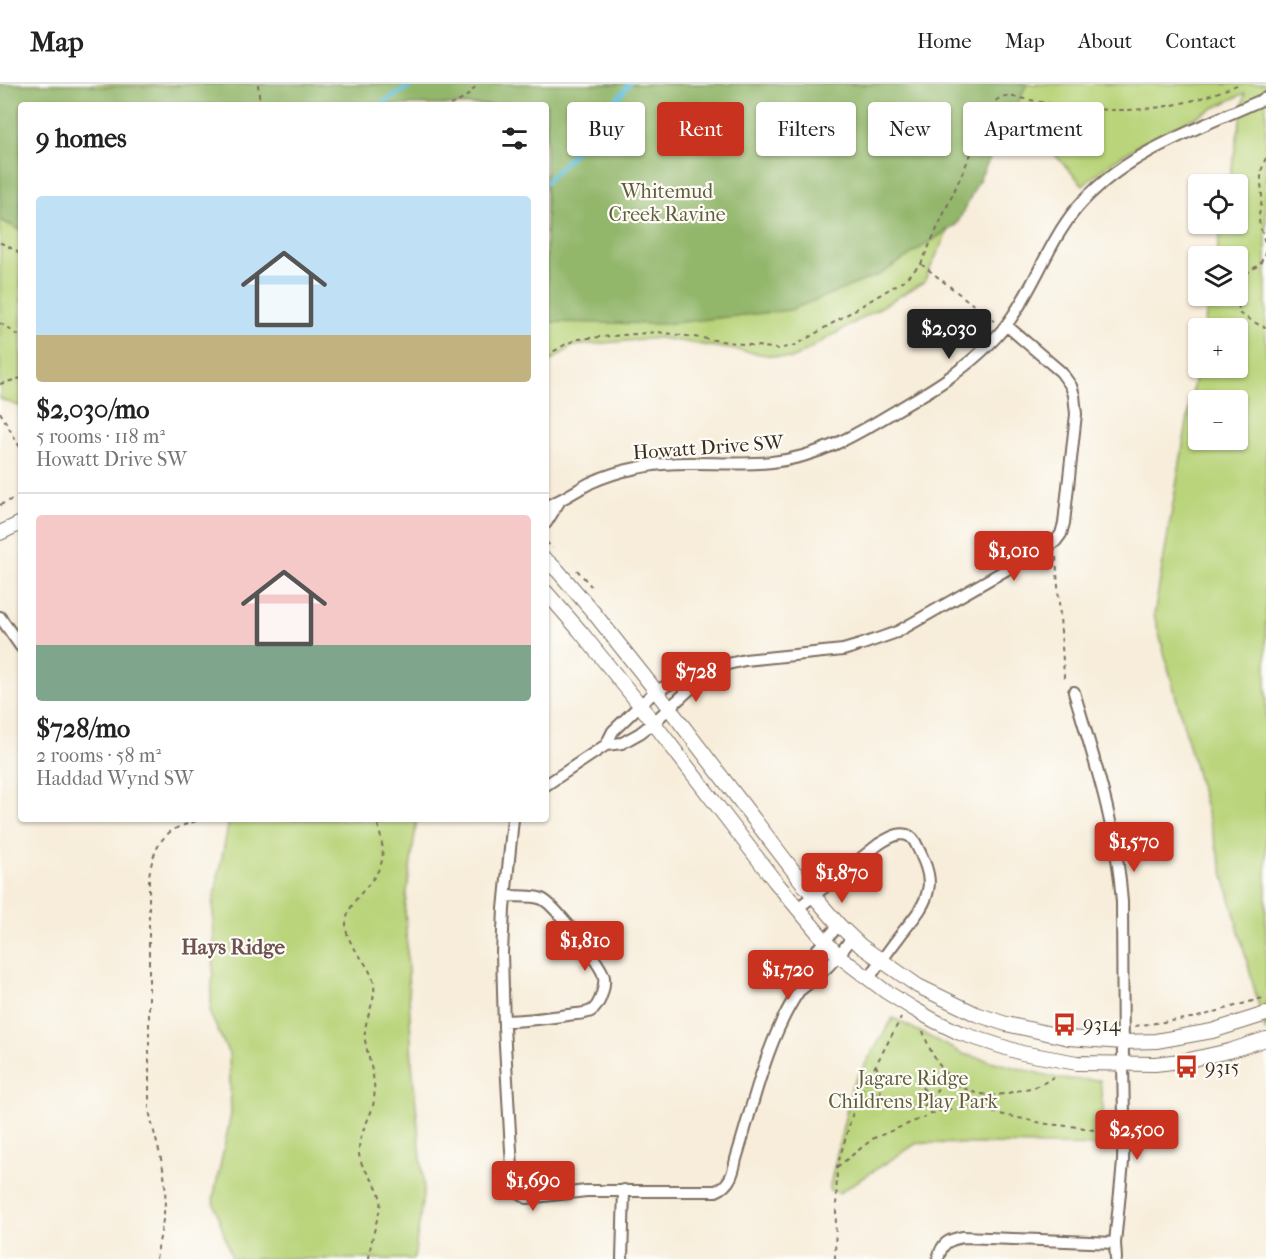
<!DOCTYPE html>
<html lang="en">
<head>
<meta charset="utf-8">
<style>
	body { margin:0; font-family:"IM FELL French Canon",serif; background:#f2f2f2; color:#222; height:100vh; display:flex; flex-direction:column; font-size:22px; white-space:nowrap }
	* { box-sizing:border-box; margin:0 }
	p { font-size:20px; color:#767676 }
	.icon { flex:none; width:33px; height:33px; fill:none; stroke:currentColor; stroke-width:2; stroke-linecap:round; stroke-linejoin:round }
	.map { position:relative; flex:1; overflow:hidden }
	.panel { position:absolute; left:18px; top:18px; width:531px; height:720px; display:flex; flex-direction:column; background:#fff; border-radius:6px; box-shadow:0 2px 4px #0004 }
	.panel>* { flex:none }
	.top-card { position:absolute; left:567px; top:18px; width:570px; height:54px; display:flex; gap:12px }
	.fabs { position:absolute; left:1188px; top:90px; display:grid; gap:12px }
	.fabs a { display:grid; place-items:center; width:60px; height:60px; border-radius:6px; background:#fff; box-shadow:0 2px 4px #0004; font-size:30px }
	.price { position:absolute; translate:-50% -51px; padding:0 14px; border-radius:6px; background:#c8321e; color:#fff; font-size:20px; line-height:39px; filter:drop-shadow(0 2px 3px #0008) }
	.price::after { content:''; position:absolute; left:50%; top:36px; width:18px; height:14px; margin-left:-9px; background:inherit; clip-path:polygon(0 0,100% 0,50% 100%) }
	.price.current { background:#222; color:#fff }
	ul { padding:0; list-style:none }
	li { display:grid; align-content:center; gap:12px; height:318px; padding:0 18px }
	li+li { border-top:2px solid #e0e0e0 }
	li span { display:grid; place-items:center; height:186px; border-radius:6px; color:#555 }
	li>.icon { margin-inline-start:auto }
	span .icon { width:108px; height:108px; fill:#fffc; stroke-width:1 }
	li b { font-size:26px }
	h2 { display:flex; justify-content:space-between; align-items:center; height:72px; padding:0 18px; font-size:26px }
	.tag { padding:0 21px; border-radius:6px; background:#fff; box-shadow:0 2px 4px #0004; font-size:21px; line-height:54px }
	.tag.current { background:#c8321e; color:#fff }
	header { display:flex; align-items:center; gap:36px; box-sizing:border-box; height:84px; padding:0 30px; background:#fff; border-bottom:2px solid #e0e0e0 }
	header strong { font-size:28px }
	nav { display:flex; gap:33px; margin-inline-start:auto; font-size:21px }
	.map>svg:first-child { display:block }
	.green { fill:#b9d47a; stroke:#7a7f4c; stroke-width:1.5; fill-rule:evenodd }
	.forest { fill:#92b66a; stroke:#667044; stroke-width:1.5 }
	.lines { fill:none; stroke-linecap:round; stroke-linejoin:round }
	.stream { stroke:#5ebfdd; stroke-width:4.5 }
	.minor-casing { stroke:#7d6e60; stroke-width:14 }
	.tertiary-casing { stroke:#7d6e60; stroke-width:16 }
	.path { stroke:#7d6e60; stroke-width:2; stroke-dasharray:4.5 4.5; stroke-linecap:butt }
	.minor { stroke:#fff; stroke-width:10 }
	.tertiary { stroke:#fff; stroke-width:14 }
	.labels { text-anchor:middle; stroke-width:4.5; stroke-linejoin:round; paint-order:stroke }
	.park-label { font-size:20px; fill:#615d3a; stroke:#fdfcf7 }
	.street-label { font-size:20px; fill:#3b2a1e; stroke:#fdfcf7 }
	.poi-label { font-size:20px; fill:#3b2a1e; stroke:#fdfcf7; text-anchor:start }
	.neighbourhood-label { font-size:21px; font-weight:bold; fill:#6e5150; stroke:#fdfcf7 }
</style>
</head>
<body>
<header>
<strong>Map</strong>
<nav><a>Home</a><a>Map</a><a>About</a><a>Contact</a></nav>
</header>
<div class="map">
<svg width="1266" height="1175" viewBox="0 0 1266 1175">
	<rect width="100%" height="100%" fill="#fdfcf7"/>
	<filter id="ink" filterUnits="userSpaceOnUse"><feTurbulence type="fractalNoise" baseFrequency=".0167" numOctaves="2"/><feDisplacementMap in="SourceGraphic" scale="12" xChannelSelector="R" yChannelSelector="G"/><feConvolveMatrix kernelMatrix="1 2 1 2 8 2 1 2 1" color-interpolation-filters="sRGB"/></filter>
	<filter id="wash" filterUnits="userSpaceOnUse"><feTurbulence type="fractalNoise" baseFrequency=".008" numOctaves="4" result="noise"/><feDisplacementMap in="SourceGraphic" scale="24" xChannelSelector="R" yChannelSelector="G"/><feGaussianBlur stdDeviation="1.35" result="paint"/><feColorMatrix in="noise" values="0 0 0 0 0 0 0 0 0 0 0 0 0 0 0 0 0 1.4 0 .05"/><feComposite in="paint" operator="in"/></filter>
	<g filter="url(#wash)">
		<rect width="100%" height="100%" fill="#f7edda"/>
		<path class="green" d="M0 0H1266V948L1154 531 1198 274V284H1238V244H1204L1209 212H1238V172H1216L1222 140H1238V100H1229L1245 9 1144 58 1115 76 1083 101 1007 19 924 198 792 275 659 254 573 262 546 280V21H21V323L0 315ZM1198 316H1238V356H1198Z
			M228 735H417L405 822 412 979 424 1105 414 1175H232L213 1116 231 1030 229 970 210 930 214 870 213 819 228 742Z
			M893 934 963 970 1061 995 1100 996 1107 1062 917 1059 839 1109 829 1106 852 1002Z"/>
		<path class="forest" d="M0 0H87L97 3 178 2 176 0H1027L957 140 881 190 790 226 664 240 546 238V21H21V146L0 136Z"/>
		<g class="lines">
			<path class="stream" d="M379 21 414 0
				M546 98 574 69 629 0"/>
		</g>
	</g>
	<g filter="url(#ink)">
		<g class="lines">
			<defs>
				<path id="minor" d="M546 422C562 417 575 407 590 399 605 392 621 387 637 384 682 374 727 383 772 378 818 373 854 352 892 329 912 317 932 306 950 293 975 275 998 255 1014 230 1037 196 1050 157 1076 125 1124 68 1200 44 1266 14
					M546 439 559 418
					M0 533 21 563
					M1074 608C1095 678 1117 744 1122 818L1123 980 1124 1033 1123 1078 1115 1159 1116 1175
					M606 661 622 659 640 649 653 639 691 604 698 592
					M546 701 606 661 613 647 640 621 656 607 682 594 698 592 724 581 745 576 843 566 860 561 897 548 1055 458 1061 450 1064 439 1076 330 1074 311 1071 302 1061 288 1006 241
					M513 735 504 825 502 869 504 943 512 1084C514 1100 512 1106 527 1114L586 1107H716C730 1101 733 1090 736 1075 753 1021 767 954 799 907
					M798 824 879 760C890 753 906 743 915 758 922 772 932 791 928 806 925 824 909 839 899 853 889 866 879 880 869 894
					M839 841 815 868 803 885 799 907C820 892 837 875 852 854
					M504 937C526 937 547 934 568 931 575 930 585 930 591 927 600 922 607 899 603 890 598 877 554 820 542 815 532 811 517 813 506 812
					M622 1175 624 1106
					M938 1175C942 1159 947 1156 963 1153L1115 1159"/>
				<path id="tertiary" d="M0 449 21 439
					M546 476 558 487 594 529 656 607 805 802 839 841 861 862 918 902 976 930 1006 940 1069 954 1123 958 1156 957 1212 947 1266 930
					M546 508 580 547 640 621 774 796 825 857 839 872 885 907 914 925 935 937 960 949 1022 969 1077 979 1155 980 1189 976 1229 967 1266 955"/>
			</defs>
			<use href="#minor" class="minor-casing"/>
			<use href="#tertiary" class="tertiary-casing"/>
			<path class="path" d="M258 0 260 21
				M450 21C462 17 470 11 477 0
				M1266 74C1258 90 1262 99 1262 116 1261 122 1259 128 1259 134 1259 143 1264 154 1266 162
				M0 159 4 160 21 170
				M1266 167 1260 180 1247 189 1242 198 1238 220 1240 230 1261 242 1266 243
				M921 180 994 237
				M0 239 21 253
				M546 272 566 260 578 255 658 248 778 265 796 261 903 197 921 180 994 19C998 14 1002 12 1008 12 1032 16 1057 22 1081 24 1138 30 1186 23 1239 0
				M0 300 21 294
				M0 328 21 365
				M0 421 21 411
				M546 458 553 464
				M1056 473 1064 592 1067 598
				M577 486 591 502
				M1135 942 1198 933 1266 913
				M923 947C933 979 956 1012 993 1011 1001 1011 1009 1009 1016 1007 1032 1004 1046 1001 1057 989
				M876 981 879 991 884 996
				M931 1013C919 997 904 992 884 996 868 1019 909 1033 925 1021 934 1013 941 1000 945 989
				M856 1018 880 1007
				M924 1021 932 1030
				M965 1024 967 1005
				M989 1027 992 1011
				M837 1083 874 1054 939 1027 959 1024 976 1025 1047 1040 1079 1043 1113 1050
				M156 1175C160 1151 167 1124 165 1099 163 1074 153 1050 149 1025V792C152 774 157 756 173 746 181 741 192 739 201 735
				M369 1175C370 1164 372 1154 375 1144 377 1133 382 1124 380 1113 376 1093 357 1085 359 1064 360 1046 372 1033 374 1016 376 999 371 982 367 966 366 961 364 954 365 948 366 931 376 917 374 900 370 878 347 863 346 843 345 817 373 803 381 780 386 766 379 749 377 735
				M835 1175 837 1083 856 1018 901 934"/>
			<use href="#minor" class="minor"/>
			<use href="#tertiary" class="tertiary"/>
		</g>
	</g>
	<defs>
		<symbol id="bus-bare" viewBox="-9 -9 18 18"><path d="M-5-6H5V4H4V6H2V4H-2V6H-4V4H-5ZM-3.5-4V0h7V-4ZM-3.5 1.2v1.5H-2V1.2ZM2 1.2v1.5H3.5V1.2Z" fill="#c8321e" stroke="#fdfcf7" stroke-width="2.5" paint-order="stroke"/></symbol>
	</defs>
	<g fill-rule="evenodd">
		<use href="#bus-bare" x="1048" y="924" width="33" height="33"/>
		<use href="#bus-bare" x="1170" y="966" width="33" height="33"/>
	</g>
	<g class="labels">
		<g class="park-label">
			<text x="667" y="114">Whitemud<tspan x="667" dy="23">Creek Ravine</tspan></text>
			<text x="913" y="1001">Jagare Ridge<tspan x="913" dy="23">Childrens Play Park</tspan></text>
		</g>
		<g class="street-label">
			<text transform="translate(708 363) rotate(-4)" y="7">Howatt Drive SW</text>
		</g>
		<g class="poi-label">
			<text x="1083" y="947">9314</text>
			<text x="1205" y="990">9315</text>
		</g>
		<g class="neighbourhood-label">
			<text x="233" y="870">Hays Ridge</text>
		</g>
	</g>
</svg>
<div class="fabs">
<a><svg class="icon" aria-label="locate" viewBox="0 0 24 24"><circle cx="12" cy="12" r="6"/><path d="M12 2v4M12 18v4M2 12h4M18 12h4"/></svg></a>
<a><svg class="icon" aria-label="layers" viewBox="0 0 24 24"><path d="M12 4l9 5-9 5-9-5zM3 14l9 5 9-5"/></svg></a>
<a>+</a>
<a>−</a>
</div>
<b class="price current" style="left:949px;top:276px">$2,030</b>
<b class="price" style="left:1014px;top:498px">$1,010</b>
<b class="price" style="left:696px;top:619px">$728</b>
<b class="price" style="left:1134px;top:789px">$1,570</b>
<b class="price" style="left:842px;top:820px">$1,870</b>
<b class="price" style="left:585px;top:888px">$1,810</b>
<b class="price" style="left:788px;top:917px">$1,720</b>
<b class="price" style="left:1137px;top:1077px">$2,500</b>
<b class="price" style="left:533px;top:1128px">$1,690</b>
<div class="top-card">
<a class="tag">Buy</a>
<a class="tag current">Rent</a>
<a class="tag">Filters</a>
<a class="tag">New</a>
<a class="tag">Apartment</a>
</div>
<section class="panel">
<h2>9 homes<svg class="icon" aria-label="filters" viewBox="0 0 24 24"><path d="M4 7h16M4 17h16"/><circle cx="9" cy="7" r="2"/><circle cx="15" cy="17" r="2"/></svg></h2>
<ul>
<li><span style="background:linear-gradient(#bfe0f5 75%,#c2b280 0)"><svg class="icon" aria-label="home" viewBox="0 0 24 24"><path d="M3 11l9-7 9 7M6 9v11h12V9"/></svg></span><div><b>$2,030/mo</b><p>5 rooms · 118 m²</p><p>Howatt Drive SW</p></div></li>
<li><span style="background:linear-gradient(#f6c9c9 70%,#7fa58c 0)"><svg class="icon" aria-label="home" viewBox="0 0 24 24"><path d="M3 11l9-7 9 7M6 9v11h12V9"/></svg></span><div><b>$728/mo</b><p>2 rooms · 58 m²</p><p>Haddad Wynd SW</p></div></li>
</ul>
</section>
</div>
</body>
</html>
